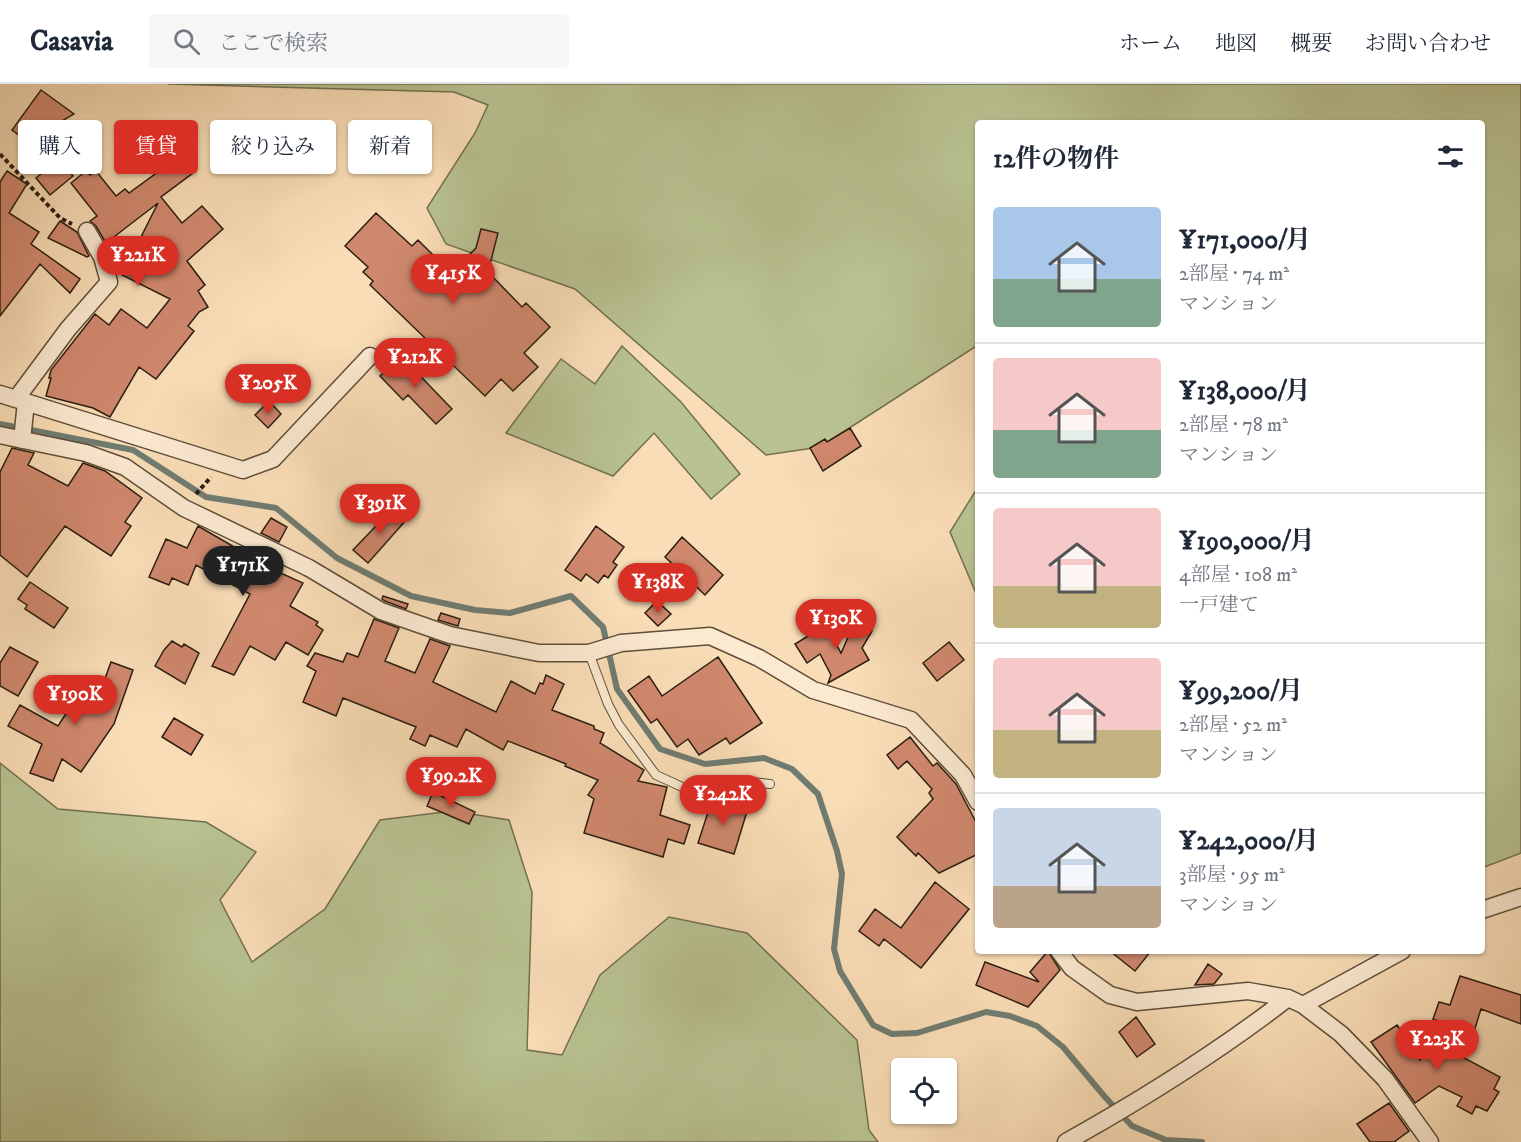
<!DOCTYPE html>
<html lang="ja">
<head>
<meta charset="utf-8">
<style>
	body { margin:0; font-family:"IM FELL DW Pica","Noto Serif JP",serif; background:#f6f6f7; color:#1f2937; height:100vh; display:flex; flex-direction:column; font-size:22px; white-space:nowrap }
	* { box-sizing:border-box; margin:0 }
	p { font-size:20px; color:#747a83 }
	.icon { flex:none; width:33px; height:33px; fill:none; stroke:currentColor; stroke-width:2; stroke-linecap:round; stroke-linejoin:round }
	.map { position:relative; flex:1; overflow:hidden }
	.sheet { position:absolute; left:975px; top:36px; width:510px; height:834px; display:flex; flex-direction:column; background:#fff; border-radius:6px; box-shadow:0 2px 4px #0004 }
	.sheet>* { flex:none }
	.hud { position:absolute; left:18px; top:36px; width:570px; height:54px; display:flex; gap:12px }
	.tools { position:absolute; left:891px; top:974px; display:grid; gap:12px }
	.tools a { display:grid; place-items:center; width:66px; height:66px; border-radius:6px; background:#fff; box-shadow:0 2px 4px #0004; font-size:30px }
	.price { position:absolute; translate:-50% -51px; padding:0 14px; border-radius:21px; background:#d93025; color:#fff; font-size:20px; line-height:39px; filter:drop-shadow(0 2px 3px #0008) }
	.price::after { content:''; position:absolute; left:50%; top:36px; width:18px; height:14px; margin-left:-9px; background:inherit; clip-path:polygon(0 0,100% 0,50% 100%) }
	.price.current { background:#222; color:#fff }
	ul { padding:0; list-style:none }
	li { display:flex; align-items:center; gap:18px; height:150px; padding:0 18px }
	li+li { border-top:2px solid #e0e1e3 }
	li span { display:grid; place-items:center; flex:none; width:168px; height:120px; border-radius:6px; color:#555 }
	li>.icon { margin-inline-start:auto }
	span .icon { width:72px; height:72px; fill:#fffc; stroke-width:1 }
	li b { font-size:26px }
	h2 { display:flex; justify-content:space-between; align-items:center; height:72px; padding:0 18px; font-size:26px }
	.pill { padding:0 21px; border-radius:6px; background:#fff; box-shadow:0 2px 4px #0004; font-size:21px; line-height:54px }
	.pill.current { background:#d93025; color:#fff }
	header { display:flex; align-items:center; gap:36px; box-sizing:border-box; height:84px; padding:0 30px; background:#fff; border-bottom:2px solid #e0e1e3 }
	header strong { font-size:28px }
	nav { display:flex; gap:33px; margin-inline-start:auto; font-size:21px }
	.search { width:420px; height:54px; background:#f6f6f7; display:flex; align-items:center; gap:15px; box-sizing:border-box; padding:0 21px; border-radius:6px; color:#747a83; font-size:22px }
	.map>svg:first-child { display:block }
	.green { fill:#b9c291; stroke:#727051; stroke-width:1.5 }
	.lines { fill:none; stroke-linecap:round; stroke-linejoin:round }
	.stream { stroke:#707c71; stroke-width:6 }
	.building { fill:#d0886e; stroke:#2a1e11; stroke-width:1.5 }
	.service-casing { stroke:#5e4e3a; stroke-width:10 }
	.minor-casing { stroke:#5e4e3a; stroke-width:19 }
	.path { stroke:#2a1e11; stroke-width:4; stroke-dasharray:4.5 3; stroke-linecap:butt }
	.service { stroke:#fbe9d0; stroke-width:8 }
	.minor { stroke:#fbe9d0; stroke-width:16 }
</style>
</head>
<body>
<header>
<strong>Casavia</strong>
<div class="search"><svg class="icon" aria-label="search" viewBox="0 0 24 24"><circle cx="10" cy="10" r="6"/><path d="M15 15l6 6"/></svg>ここで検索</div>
<nav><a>ホーム</a><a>地図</a><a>概要</a><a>お問い合わせ</a></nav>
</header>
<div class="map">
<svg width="1521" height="1058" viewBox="0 0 1521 1058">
	<rect width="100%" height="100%" fill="#f9ddb6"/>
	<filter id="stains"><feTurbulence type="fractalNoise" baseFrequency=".00333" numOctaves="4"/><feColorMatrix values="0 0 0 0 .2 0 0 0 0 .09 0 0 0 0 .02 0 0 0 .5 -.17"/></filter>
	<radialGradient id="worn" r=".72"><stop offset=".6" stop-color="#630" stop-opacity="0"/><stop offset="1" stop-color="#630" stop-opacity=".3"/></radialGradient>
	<path class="green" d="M168 0H1521V769L1482 784V39H978V261L820 363 766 371 575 205 446 160 427 124 475 49 488 21 454 8Z
		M622 262 681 318 740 390 711 415 654 349 613 392 506 349 561 275 595 300Z
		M978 403V514L950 448Z
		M0 679 58 725 206 738 256 768 220 816 252 878 325 825 380 736 452 727 509 736 532 808 527 966 562 971 600 891 669 833 747 849 857 956 869 1046 878 1058H0Z"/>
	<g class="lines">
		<path class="stream" d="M0 340 133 366 206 413 276 424 337 474 411 512 475 526 510 529 571 512 603 543 617 605 660 665 705 680 764 674 792 685 818 710 837 767 842 790 834 865 840 887 873 941 892 950 917 949 986 928 1010 932 1037 942 1063 963 1105 1013 1132 1042 1166 1056 1202 1058"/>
	</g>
	<path class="building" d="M41 6 74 30 55 41 68 51 50 74 12 46Z
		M150 55 154 59 158 57 174 76 180 72 193 89 161 113 182 139 202 122 223 145 187 177 205 201 198 207 208 223 199 228 188 242 194 247 156 295 139 283 110 333 93 324 46 312 51 294H49L51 286 95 230 109 241 121 225 147 244 170 215 122 191 158 119 106 159 96 142 90 137 97 132 71 99 86 87 90 91 96 87 116 112 125 105 129 109 155 90 136 67Z
		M59 75 73 92 50 111 36 94Z
		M7 87 27 100 9 129 39 148 31 160 80 195 70 209 40 180 0 232V98Z
		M376 129 412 162 418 156 451 189 476 164 481 145 498 149 488 188 522 223 526 219 550 243 524 269 538 283 513 307 501 295 485 312 370 201 373 197 363 188 368 183 345 162Z
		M60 137 77 148 89 172 87 173 48 154Z
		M401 272 452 325 436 340 408 311 403 316 380 292Z
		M269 317 281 330 268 344 255 331Z
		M850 344 861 362 823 387 810 364 825 355 827 358Z
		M12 364 34 369 28 381 68 402 83 379 105 387 142 414 125 438 131 442 111 472 65 442 27 493 0 471V388Z
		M394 423 407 435 368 479 353 466Z
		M271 434 287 443 279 458 261 449Z
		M198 442 248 471 250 468 268 476 265 482 303 499 290 522 318 538 316 541 323 546 308 571 286 558 275 576 250 562 234 591 212 582 250 510 196 481 188 501 172 494 169 501 149 493 166 455 187 464Z
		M596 442 624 463 613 478 617 481 608 494 604 491 598 499 586 490 581 497 565 486Z
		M682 453 723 491 705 511 665 473Z
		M30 498 68 524 54 544 25 525 27 521 18 515Z
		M383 512 408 520 406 525 385 517 382 515Z
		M657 517 671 530 658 542 645 529Z
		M441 529 460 535 458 542 438 536Z
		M374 535 399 544 385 577 415 589 430 555 450 562 433 598 496 628 511 597 535 610 540 599 543 600 546 591 564 600 552 626 594 642V645L604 649 600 659 644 686 638 697 667 703 660 731 690 741 684 760 668 755 663 773 584 749 594 715 588 711 598 696 565 682 566 680 508 657 503 666 466 645 457 663 430 651 425 662 410 655 416 643 343 614 336 632 303 618 316 587 307 582 315 569 343 578 347 569 358 573Z
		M855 538 872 547 862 564 869 576 828 599 831 591 820 570 807 579 795 560 826 541 841 569Z
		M172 557 182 563 184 560 199 569 185 600 155 582 164 566Z
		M949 558 964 576 937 597 923 579Z
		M10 563 38 578 18 612 0 602V579Z
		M718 573 762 639 730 660 726 654 699 671 688 655 677 663 657 635 651 639 628 607 649 592 662 612Z
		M111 578 133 586 114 640 81 688 62 675 53 697 30 689 42 660 8 642 20 621 58 642 78 611 95 622Z
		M174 634 203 651 191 671 162 653Z
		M910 653 933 682 937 679 956 700 978 742V770L939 789 918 769 916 772 897 753 933 715 929 709 932 705 907 677 898 685 887 671Z
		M433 708 475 728 469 740 427 722Z
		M713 713 748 724 734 770 698 759Z
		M935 798 969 825 921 884 884 855 879 862 859 847 875 825 901 844Z
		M1048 867 1060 886 1028 923 976 901 985 878 1039 898 1030 888Z
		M1110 867H1151L1135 887Z
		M1208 880 1222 890 1214 900 1195 901Z
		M1460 892 1521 911V940L1481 925 1473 951 1433 935 1439 918 1450 921Z
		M1136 933 1155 960 1137 973 1119 948Z
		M1397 941 1420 976 1427 954 1500 993 1494 1005 1499 1008 1487 1027 1476 1022 1472 1030 1457 1022 1462 1013 1439 1002 1415 1019 1371 958Z
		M1389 1019 1409 1047 1394 1058H1370L1357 1040Z"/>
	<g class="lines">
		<defs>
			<path id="service" d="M589 569 608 620 619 641 656 691 691 707 717 706 743 697 770 700"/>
			<path id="minor" d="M0 310 243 386 273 375 370 272
				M16 315 68 245 109 198 102 173 87 147
				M0 351 86 369 125 383 184 424 309 484 381 527 450 551 539 569H589L621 559 710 552 759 574 813 606 911 636 963 691 978 718
				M22 356 26 318
				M1482 826 1521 813
				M1059 867 1072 884 1110 911 1137 918 1248 907 1288 914 1303 921 1341 950 1385 995 1430 1058
				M1303 921 1402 867
				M1066 1058C1143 1015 1218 968 1288 914"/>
		</defs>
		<use href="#service" class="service-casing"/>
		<use href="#minor" class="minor-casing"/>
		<path class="path" d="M0 70 60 134 72 140
			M196 410 211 393"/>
		<use href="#service" class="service"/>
		<use href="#minor" class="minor"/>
	</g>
	<rect width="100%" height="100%" filter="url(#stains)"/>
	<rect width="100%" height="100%" fill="url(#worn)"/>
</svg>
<div class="tools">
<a><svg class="icon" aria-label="locate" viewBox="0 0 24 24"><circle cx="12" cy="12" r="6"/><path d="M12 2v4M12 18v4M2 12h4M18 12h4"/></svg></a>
</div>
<b class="price" style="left:138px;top:203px">¥221K</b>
<b class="price" style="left:453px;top:221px">¥415K</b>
<b class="price" style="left:415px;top:305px">¥212K</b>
<b class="price" style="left:268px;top:331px">¥205K</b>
<b class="price" style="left:380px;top:451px">¥391K</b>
<b class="price current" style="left:243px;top:513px">¥171K</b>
<b class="price" style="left:658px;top:530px">¥138K</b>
<b class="price" style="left:836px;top:566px">¥130K</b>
<b class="price" style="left:75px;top:642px">¥190K</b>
<b class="price" style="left:451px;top:724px">¥99.2K</b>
<b class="price" style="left:723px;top:742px">¥242K</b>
<b class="price" style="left:1437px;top:987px">¥223K</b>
<div class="hud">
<a class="pill">購入</a>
<a class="pill current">賃貸</a>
<a class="pill">絞り込み</a>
<a class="pill">新着</a>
</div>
<section class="sheet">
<h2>12件の物件<svg class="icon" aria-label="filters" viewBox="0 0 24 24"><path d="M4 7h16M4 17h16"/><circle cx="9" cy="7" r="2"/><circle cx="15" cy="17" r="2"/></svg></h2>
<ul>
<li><span style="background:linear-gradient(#a9c7e8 60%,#7fa58c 0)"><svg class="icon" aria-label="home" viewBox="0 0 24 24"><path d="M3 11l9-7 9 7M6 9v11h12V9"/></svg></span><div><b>¥171,000/月</b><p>2部屋 · 74 m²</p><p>マンション</p></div></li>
<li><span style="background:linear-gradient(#f6c9c9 60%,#7fa58c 0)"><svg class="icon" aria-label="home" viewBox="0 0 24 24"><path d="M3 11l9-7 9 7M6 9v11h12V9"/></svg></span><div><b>¥138,000/月</b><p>2部屋 · 78 m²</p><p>マンション</p></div></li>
<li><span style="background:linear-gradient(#f6c9c9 65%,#c2b280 0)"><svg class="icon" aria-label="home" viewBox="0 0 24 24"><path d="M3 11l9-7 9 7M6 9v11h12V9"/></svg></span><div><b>¥190,000/月</b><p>4部屋 · 108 m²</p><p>一戸建て</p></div></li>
<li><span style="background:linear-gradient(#f6c9c9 60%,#c2b280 0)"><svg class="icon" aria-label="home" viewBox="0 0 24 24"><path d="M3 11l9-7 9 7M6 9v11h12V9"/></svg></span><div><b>¥99,200/月</b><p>2部屋 · 52 m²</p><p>マンション</p></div></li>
<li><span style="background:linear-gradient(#c9d6e8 65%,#b9a48a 0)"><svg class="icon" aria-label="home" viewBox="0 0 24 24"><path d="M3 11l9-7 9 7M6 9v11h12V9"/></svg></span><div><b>¥242,000/月</b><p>3部屋 · 95 m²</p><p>マンション</p></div></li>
</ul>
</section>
</div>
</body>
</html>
